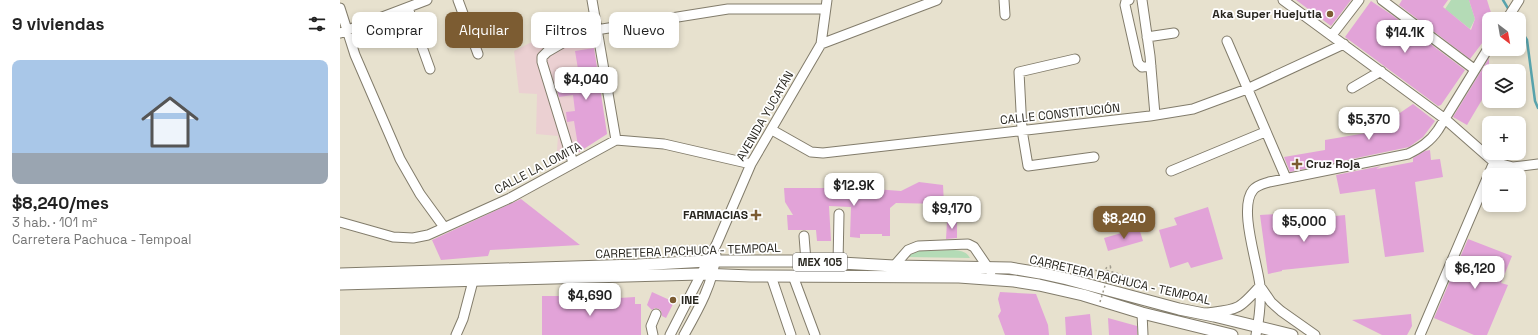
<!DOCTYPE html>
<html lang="es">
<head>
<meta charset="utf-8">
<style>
	body { margin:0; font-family:"Space Grotesk",sans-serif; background:#f6f6f6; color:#222; height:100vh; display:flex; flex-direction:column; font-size:15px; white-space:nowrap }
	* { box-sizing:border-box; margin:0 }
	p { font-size:13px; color:#767676 }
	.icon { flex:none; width:22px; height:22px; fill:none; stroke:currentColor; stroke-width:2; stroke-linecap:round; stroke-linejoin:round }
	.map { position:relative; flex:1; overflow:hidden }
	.details { display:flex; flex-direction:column; background:#fff; width:340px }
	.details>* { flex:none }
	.guide { position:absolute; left:12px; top:12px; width:380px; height:36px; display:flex; gap:8px }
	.needle { width:26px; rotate:149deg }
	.buttons { position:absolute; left:1142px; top:12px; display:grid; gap:8px }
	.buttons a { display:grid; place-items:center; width:44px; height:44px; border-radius:8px; background:#fff; box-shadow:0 2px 6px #0003; font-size:20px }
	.price { position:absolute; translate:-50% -34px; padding:0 9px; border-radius:8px; background:#fff; color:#222; font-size:13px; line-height:26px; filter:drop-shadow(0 1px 2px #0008) }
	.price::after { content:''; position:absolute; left:50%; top:24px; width:12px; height:9px; margin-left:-6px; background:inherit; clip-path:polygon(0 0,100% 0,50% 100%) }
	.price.on { background:#7c5c32; color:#fff }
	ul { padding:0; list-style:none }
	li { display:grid; align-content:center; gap:8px; height:212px; padding:0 12px }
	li+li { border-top:1px solid #e0e0e0 }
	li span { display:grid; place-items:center; height:124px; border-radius:8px; color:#555 }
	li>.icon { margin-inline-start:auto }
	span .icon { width:72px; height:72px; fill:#fffc; stroke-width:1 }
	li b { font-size:17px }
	h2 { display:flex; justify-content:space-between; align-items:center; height:48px; padding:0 12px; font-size:17px }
	.chip { padding:0 14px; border-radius:8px; background:#fff; box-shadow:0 2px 6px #0003; font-size:14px; line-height:36px }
	.chip.on { background:#7c5c32; color:#fff }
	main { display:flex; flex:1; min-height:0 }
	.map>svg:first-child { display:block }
	.industrial { fill:#ebd0d2 }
	.green { fill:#b4dbb6 }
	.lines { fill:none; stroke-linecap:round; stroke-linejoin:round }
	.stream { stroke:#58a3ac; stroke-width:2.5 }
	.building { fill:#e2a3d8 }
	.minor-casing { stroke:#827c6b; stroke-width:11 }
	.major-casing { stroke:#827c6b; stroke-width:13 }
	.path { stroke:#9f9a8c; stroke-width:1.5; stroke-dasharray:2 3; stroke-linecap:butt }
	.minor { stroke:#fff; stroke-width:9 }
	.major { stroke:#fff; stroke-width:11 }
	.path-bridge { stroke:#9f9a8c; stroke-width:1.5; stroke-dasharray:2 3; stroke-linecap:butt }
	.poi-dot { fill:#7c5c32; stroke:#fff; stroke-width:1.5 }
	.labels { text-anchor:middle; stroke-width:3.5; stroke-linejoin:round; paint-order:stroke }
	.shield { fill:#fff; stroke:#686762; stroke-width:1 }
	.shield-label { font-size:11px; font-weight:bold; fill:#28261f }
	.poi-label { font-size:12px; font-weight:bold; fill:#28261f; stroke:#fff; text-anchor:end }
	.street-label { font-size:12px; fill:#28261f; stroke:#fff }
</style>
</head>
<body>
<main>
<section class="details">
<h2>9 viviendas<svg class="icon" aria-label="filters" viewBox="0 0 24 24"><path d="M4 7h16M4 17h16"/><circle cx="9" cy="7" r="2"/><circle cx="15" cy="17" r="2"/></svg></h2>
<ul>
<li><span style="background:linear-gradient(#a9c7e8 75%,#9aa5b1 0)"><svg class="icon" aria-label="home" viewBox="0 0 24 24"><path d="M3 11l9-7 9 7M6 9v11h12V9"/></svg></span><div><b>$8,240/mes</b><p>3 hab. · 101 m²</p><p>Carretera Pachuca - Tempoal</p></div></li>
</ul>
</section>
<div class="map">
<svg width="1198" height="335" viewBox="0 0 1198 335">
	<rect width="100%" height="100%" fill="#e7e1ce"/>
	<path class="industrial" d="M245 15 250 49 254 48 267 134 228 159 216 164 218 136 196 134 197 94 179 93 174 51Z"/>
	<path class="green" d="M1111 0H1129L1135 19 1130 29 1105 9Z
		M614 250C621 251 626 251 630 258L566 257 573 251Z"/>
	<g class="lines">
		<path class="stream" d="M1163 0 1169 10
			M1179 27 1187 40 1195 101 1198 108"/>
	</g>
	<path class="building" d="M956 0H1011L991 26Z
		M1062 0H1108L1103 7 1131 30 1135 19 1129 0H1147L1153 19H1149V34L1130 59 1059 5Z
		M1031 1 1052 15 1125 70 1101 105 1098 106 1086 97 1005 37Z
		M254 48 267 134 239 152 234 121 227 122 226 112 235 111 233 95 219 97 216 85 240 81 235 51Z
		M1149 58V65L1154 71H1149V88L1127 125 1113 117Z
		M1073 104 1095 121 1083 137 1069 147 950 172 944 157 985 150V140L1032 132Z
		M1090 150 1091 160 1100 159 1103 177 1075 182 1084 252 1045 257 1035 189 1000 194 996 175 1041 166 1036 169 1073 162V158L1085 151Z
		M579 182 603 185 604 204 556 203 550 208V236H542V234H520V238L510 237 511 207 489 206 491 241H477L476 230H448L447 215H453L445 202 444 188H521L561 191Z
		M181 199 240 245 150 250 148 256 101 260 92 240Z
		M868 207 883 259 851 268 848 262 830 268 819 230 837 225 834 218Z
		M936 214 937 222 1005 215 1009 263 942 270V271L928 274 920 215Z
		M617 221V238L606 239 607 222Z
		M799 228 803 241 768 251 764 238Z
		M1128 239 1172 256 1161 283 1168 285 1147 335H1134L1094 318Z
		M312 292 334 302 326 318 322 316 321 311 319 309 315 308 312 310 307 305Z
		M660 292 696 294 708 325 709 335H665L658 316 661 311 658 299Z
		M202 296H235L236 304 279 300V298L295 297V304H301V335H202Z
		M750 314 752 335H726L725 317Z
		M1071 314 1072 326 1067 335H1042L1012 320Z
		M768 318 797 326V335H769Z"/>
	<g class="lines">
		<defs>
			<path id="minor" d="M118 0 138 54
				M252 0 276 140
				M664 0 665 15
				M789 0 786 1 785 5 798 63 802 67 811 66
				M802 0 810 56 815 115
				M943 0 1105 119 1154 162 1173 167 1198 164
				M1042 0 1134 69
				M0 8 15 55 60 159 80 194 104 227
				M68 8 90 69
				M1167 19 1179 0
				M256 30 388 9H485
				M0 33 87 0
				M992 35 1019 0
				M807 37 834 33
				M887 41 946 178
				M481 44 597 0
				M735 59 679 72 682 130 688 166 754 157
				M1012 88 1041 71
				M432 130 471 152 483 153 810 116 853 109 907 89 1004 44
				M233 163 202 62V57L207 52 255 24
				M831 171 925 132
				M0 222 53 237 73 238 88 235 170 198 276 140 324 144 411 164
				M464 236 466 261
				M498 263 499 214
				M553 270 554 266 568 250 578 246 628 244 634 247 651 272
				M431 276 451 335
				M453 276 475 335
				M802 313 803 335
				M866 313C898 309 898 311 920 286L931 302 941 311 975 335
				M116 335 123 319 133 281
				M313 335 311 326 316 314
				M330 335 377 243 411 164 481 44 487 0
				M344 335C358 310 373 284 376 255
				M916 335C919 320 921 301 920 286 918 264 898 208 913 190 917 185 923 184 929 182L1068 154C1080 148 1090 142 1098 130L1149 47
				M1080 335 1154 162"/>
			<path id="major" d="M0 274 297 265 367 261H466L554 266 670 268 700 273 727 279 839 309 874 316 952 335
				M0 284 360 274 411 276 619 277 674 281 699 285 743 295 802 313 892 335"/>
		</defs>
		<use href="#minor" class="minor-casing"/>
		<use href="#major" class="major-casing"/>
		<path class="path" d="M739 272 741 267 788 278 787 276 765 270 767 267 771 266"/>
		<use href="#minor" class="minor"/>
		<use href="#major" class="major"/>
		<path class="path-bridge" d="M760 302 771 266"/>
	</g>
	<g class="poi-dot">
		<circle cx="990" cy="14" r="4"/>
		<path d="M955 158h4v4h4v4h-4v4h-4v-4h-4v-4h4z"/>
		<path d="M414 209h4v4h4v4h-4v4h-4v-4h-4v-4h4z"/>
		<circle cx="333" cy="300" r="4"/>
	</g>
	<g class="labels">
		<rect class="shield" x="453" y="253" width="54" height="18" rx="3"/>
		<g class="shield-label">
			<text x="480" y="266">MEX 105</text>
		</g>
		<g class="poi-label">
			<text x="982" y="18">Aka Super Huejutla</text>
			<text x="966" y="168" text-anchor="start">Cruz Roja</text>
			<text x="408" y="219">FARMACIAS</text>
			<text x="341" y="304" text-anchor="start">INE</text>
		</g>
		<g class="street-label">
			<text transform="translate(720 114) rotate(-6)" y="4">CALLE CONSTITUCIÓN</text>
			<text transform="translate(425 116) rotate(-60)" y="4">AVENIDA YUCATÁN</text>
			<text transform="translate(198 168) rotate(-28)" y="4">CALLE LA LOMITA</text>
			<text transform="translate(348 251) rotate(-2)" y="4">CARRETERA PACHUCA - TEMPOAL</text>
			<text transform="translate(780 280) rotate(13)" y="4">CARRETERA PACHUCA - TEMPOAL</text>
		</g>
	</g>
</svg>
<div class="buttons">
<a><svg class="needle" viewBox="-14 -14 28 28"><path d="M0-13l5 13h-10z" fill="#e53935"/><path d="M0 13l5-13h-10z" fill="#767676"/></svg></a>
<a><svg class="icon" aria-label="layers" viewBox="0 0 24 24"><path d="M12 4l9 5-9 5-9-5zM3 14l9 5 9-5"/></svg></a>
<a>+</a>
<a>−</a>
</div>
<b class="price" style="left:1065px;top:54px">$14.1K</b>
<b class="price" style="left:246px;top:101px">$4,040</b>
<b class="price" style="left:1029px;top:141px">$5,370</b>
<b class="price" style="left:514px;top:207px">$12.9K</b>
<b class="price" style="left:612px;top:230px">$9,170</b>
<b class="price on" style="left:784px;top:240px">$8,240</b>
<b class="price" style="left:964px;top:243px">$5,000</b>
<b class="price" style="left:1135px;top:290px">$6,120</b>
<b class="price" style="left:250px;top:317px">$4,690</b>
<div class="guide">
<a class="chip">Comprar</a>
<a class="chip on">Alquilar</a>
<a class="chip">Filtros</a>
<a class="chip">Nuevo</a>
</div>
</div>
</main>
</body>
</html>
